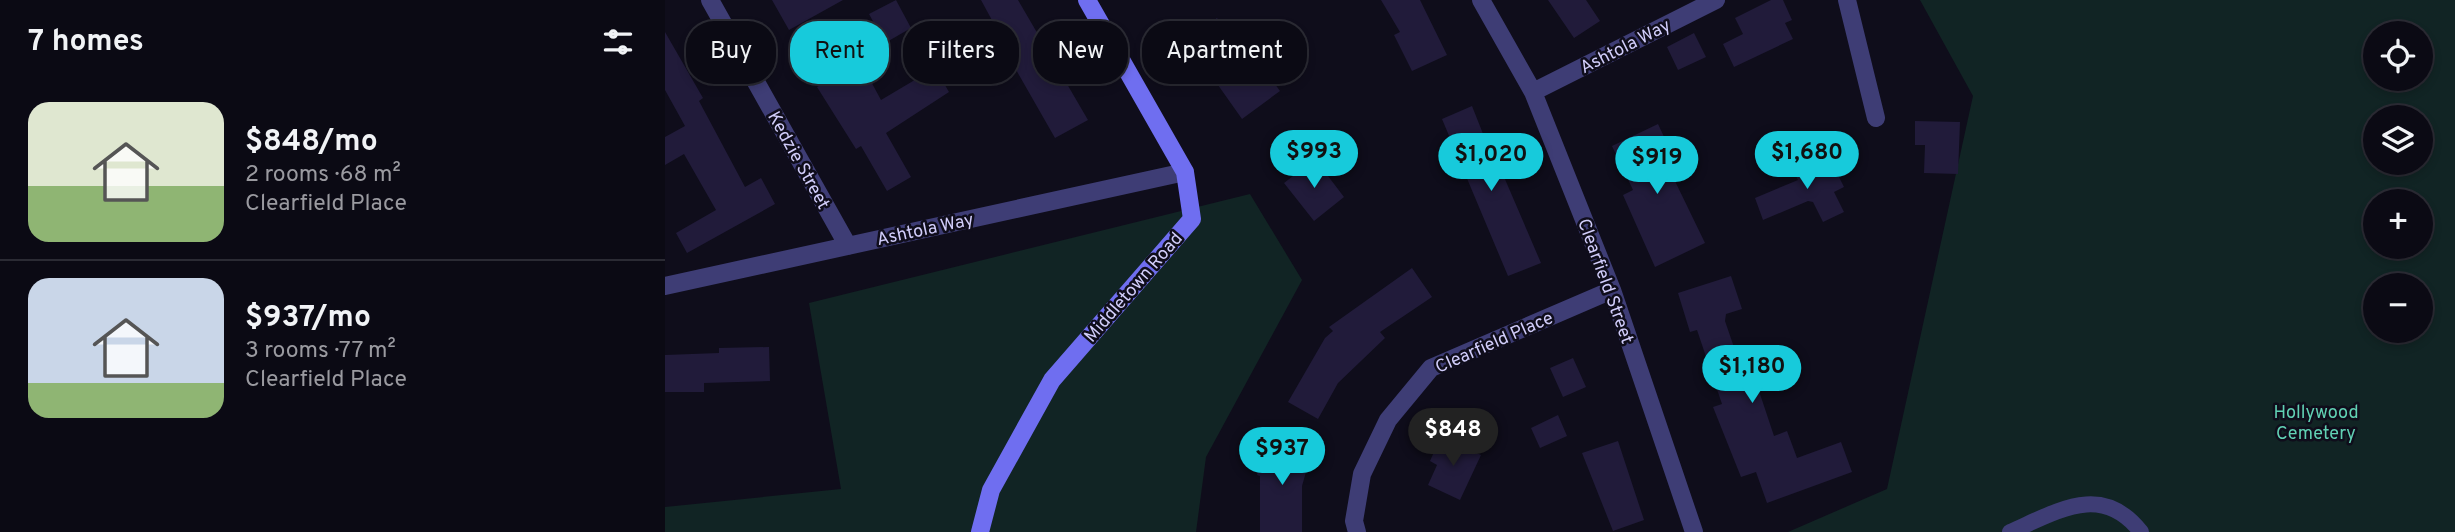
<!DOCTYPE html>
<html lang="en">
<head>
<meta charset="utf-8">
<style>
	body { margin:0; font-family:Overpass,sans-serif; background:#14131d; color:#f1f3f6; height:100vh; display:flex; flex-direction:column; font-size:26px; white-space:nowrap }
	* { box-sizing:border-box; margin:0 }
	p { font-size:23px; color:#9a9aa0 }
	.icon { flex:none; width:38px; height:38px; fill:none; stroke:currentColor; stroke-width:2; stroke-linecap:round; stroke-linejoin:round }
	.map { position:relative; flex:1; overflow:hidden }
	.panel { display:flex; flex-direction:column; background:#0b0a14; width:665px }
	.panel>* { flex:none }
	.hud { position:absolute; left:21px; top:21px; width:665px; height:63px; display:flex; gap:14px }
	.tools { position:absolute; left:1698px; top:21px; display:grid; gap:14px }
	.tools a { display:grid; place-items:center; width:70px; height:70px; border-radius:50%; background:#0b0a14; box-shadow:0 4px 10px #0003,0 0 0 2px #2b2b34; font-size:35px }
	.price { position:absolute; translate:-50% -60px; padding:0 16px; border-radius:24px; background:#17cadb; color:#111; font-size:23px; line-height:46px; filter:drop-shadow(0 2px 4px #0008) }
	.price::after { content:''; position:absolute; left:50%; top:42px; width:21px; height:16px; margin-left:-10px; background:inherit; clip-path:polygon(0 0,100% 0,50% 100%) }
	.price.active { background:#222; color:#fff }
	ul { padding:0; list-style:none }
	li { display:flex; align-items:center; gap:21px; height:175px; padding:0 28px }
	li+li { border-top:2px solid #2b2b34 }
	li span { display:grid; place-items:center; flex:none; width:196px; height:140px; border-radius:21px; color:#555 }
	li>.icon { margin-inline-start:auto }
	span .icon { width:84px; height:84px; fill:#fffc; stroke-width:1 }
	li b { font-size:30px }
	h2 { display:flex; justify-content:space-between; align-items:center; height:84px; padding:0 28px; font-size:30px }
	.chip { padding:0 24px; border-radius:28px; background:#0b0a14; box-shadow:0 4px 10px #0003,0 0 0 2px #2b2b34; font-size:24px; line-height:63px }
	.chip.active { background:#17cadb; color:#111 }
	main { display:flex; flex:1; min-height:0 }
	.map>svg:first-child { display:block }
	.green { fill:#112424; fill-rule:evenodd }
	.building { fill:#211b3a }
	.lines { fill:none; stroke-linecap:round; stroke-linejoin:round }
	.lane { stroke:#3e3d75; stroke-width:16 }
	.street { stroke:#3e3d75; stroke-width:18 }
	.secondary { stroke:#6f6ef0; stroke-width:18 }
	.labels { text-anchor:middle; stroke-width:5; stroke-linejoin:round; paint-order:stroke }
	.street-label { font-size:18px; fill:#d1cdfa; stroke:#0f0d1b }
	.park-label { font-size:18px; fill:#61d1b4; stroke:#0f0d1b }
</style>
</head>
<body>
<main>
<section class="panel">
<h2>7 homes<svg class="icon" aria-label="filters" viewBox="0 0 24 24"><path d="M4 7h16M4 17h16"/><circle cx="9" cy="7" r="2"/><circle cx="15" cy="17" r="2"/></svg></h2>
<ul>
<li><span style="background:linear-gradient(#dfe7d0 60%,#8fb573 0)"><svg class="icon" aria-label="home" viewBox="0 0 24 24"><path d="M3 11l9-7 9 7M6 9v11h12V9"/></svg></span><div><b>$848/mo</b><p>2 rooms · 68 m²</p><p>Clearfield Place</p></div></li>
<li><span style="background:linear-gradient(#c9d6e8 75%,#8fb573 0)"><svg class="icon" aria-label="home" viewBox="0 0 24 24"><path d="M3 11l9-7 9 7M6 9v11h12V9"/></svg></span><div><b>$937/mo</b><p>3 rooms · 77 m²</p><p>Clearfield Place</p></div></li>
</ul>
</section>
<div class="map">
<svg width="1790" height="532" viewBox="0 0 1790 532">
	<rect width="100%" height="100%" fill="#0f0d1b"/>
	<path class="green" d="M1255 0H1790V532H1123L1222 489 1308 96ZM1710 33H1755V79H1710ZM1710 117H1755V163H1710ZM1710 201H1755V247H1710ZM1710 285H1755V331H1710Z
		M585 194 637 280 541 457 531 532H0V507L176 489 144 303Z"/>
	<path class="building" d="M107 0H178L124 30Z
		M231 0 246 28 220 43 204 14Z
		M316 0H353L423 120 390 138 338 47 341 46Z
		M716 0H755L782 55 747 71 729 35 735 32Z
		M883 0H921L935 21 909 38Z
		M1106 0H1118L1127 20 1120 23 1128 39 1069 67 1058 44 1078 34 1070 18Z
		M552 18 581 60 589 55 615 91 577 119 541 68 535 72 515 44Z
		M0 32 38 98 34 101 80 187 96 178 110 204 22 253 11 233 51 210 19 154 0 165V137L20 126 0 90Z
		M1029 33 1041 57 1013 70 1002 47Z
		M196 63 216 100 270 68 284 92 221 133 246 177 222 191 196 146 191 149 152 87Z
		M807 106 830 164 833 163 876 263 843 276 777 119Z
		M1250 121 1295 122 1293 174 1259 173 1260 145H1250Z
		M993 124 1016 173 1008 177 1040 243 990 267 958 195 968 190 947 146Z
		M1162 153 1179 187 1169 192 1179 212 1158 222 1148 202 1143 201 1098 220 1090 198 1133 180 1128 170Z
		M650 159 679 197 649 221 619 183Z
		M747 268 767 297 715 332 720 338 673 383 653 419 623 402 660 338 668 331 664 327Z
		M1066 276 1077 309 1061 314 1060 321 1085 394 1094 391 1109 436 1122 431 1132 458 1176 442 1187 472 1102 503 1091 472 1076 477 1048 407 1057 404 1032 330 1025 332 1013 293Z
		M104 347 105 381 39 383V392H0V355L54 353V348Z
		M908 358 921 387 898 397 885 368Z
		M893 415 902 436 875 448 866 428Z
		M776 436 816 455 795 500 763 485 772 465 765 461Z
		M603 439 647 451 637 486V532H595V476L592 475Z
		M953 441 979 520 948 531 917 453Z"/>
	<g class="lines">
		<path class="lane" d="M1345 532C1393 511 1437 482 1476 532"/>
		<path class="street" d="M45 0 183 246
			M816 0 868 92 947 290 1029 532
			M1182 0 1211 118
			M868 92 1051 0
			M0 286 520 172
			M692 532 689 521 697 474 723 420 766 368 947 290"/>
		<path class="secondary" d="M315 532 326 490 387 380 527 219 520 172 422 0"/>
	</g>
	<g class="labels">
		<g class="street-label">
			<text transform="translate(960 46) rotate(-27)" y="6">Ashtola Way</text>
			<text transform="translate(134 160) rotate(61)" y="6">Kedzie Street</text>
			<text transform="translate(260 229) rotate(-12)" y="6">Ashtola Way</text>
			<text transform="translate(941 281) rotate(70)" y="6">Clearfield Street</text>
			<text transform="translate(468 287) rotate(-49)" y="6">Middletown Road</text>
			<text transform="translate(829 342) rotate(-24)" y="6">Clearfield Place</text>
		</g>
		<g class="park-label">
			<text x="1651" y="418">Hollywood<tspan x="1651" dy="21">Cemetery</tspan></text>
		</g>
	</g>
</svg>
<div class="tools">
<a><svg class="icon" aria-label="locate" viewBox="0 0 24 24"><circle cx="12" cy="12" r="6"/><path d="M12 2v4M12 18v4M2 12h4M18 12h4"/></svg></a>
<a><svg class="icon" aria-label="layers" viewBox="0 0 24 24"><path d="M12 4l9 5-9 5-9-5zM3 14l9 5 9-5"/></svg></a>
<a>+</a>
<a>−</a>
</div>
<b class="price" style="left:649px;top:190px">$993</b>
<b class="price" style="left:1142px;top:191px">$1,680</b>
<b class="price" style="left:826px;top:193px">$1,020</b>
<b class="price" style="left:992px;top:196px">$919</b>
<b class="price" style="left:1087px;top:405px">$1,180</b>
<b class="price active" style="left:788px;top:468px">$848</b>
<b class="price" style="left:617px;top:487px">$937</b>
<div class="hud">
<a class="chip">Buy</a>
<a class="chip active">Rent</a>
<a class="chip">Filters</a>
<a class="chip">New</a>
<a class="chip">Apartment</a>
</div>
</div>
</main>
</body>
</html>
